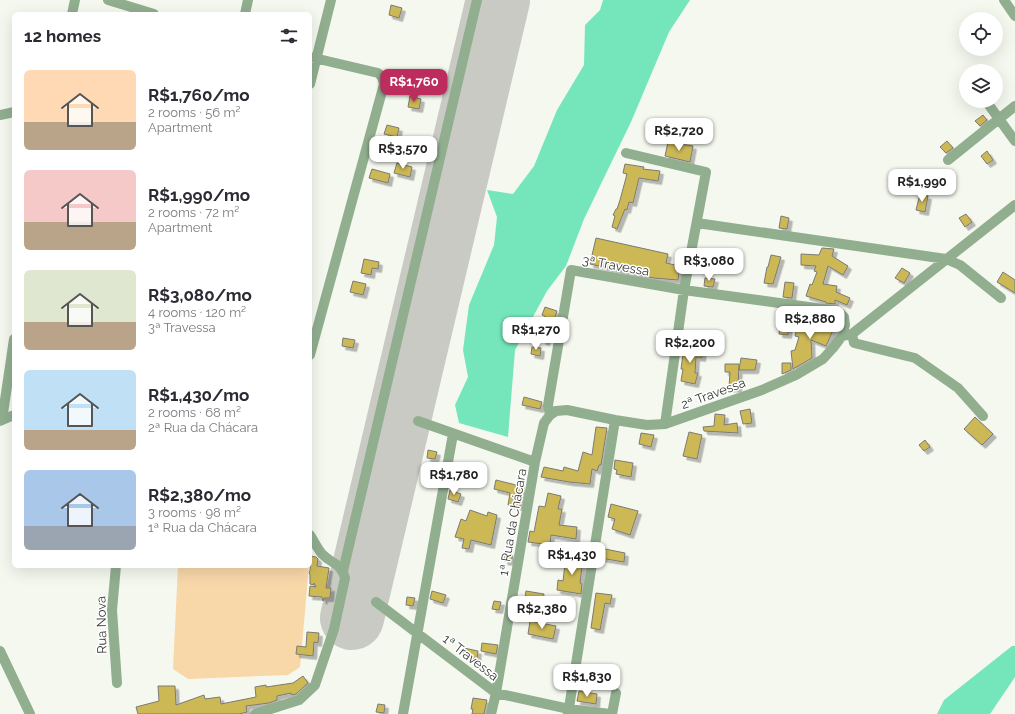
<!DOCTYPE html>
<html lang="en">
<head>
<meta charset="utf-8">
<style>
	body { margin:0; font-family:Raleway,sans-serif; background:#f2f2f3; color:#2b2b33; height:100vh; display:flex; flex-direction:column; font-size:15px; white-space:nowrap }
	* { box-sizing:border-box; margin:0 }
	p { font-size:13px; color:#7c7c81 }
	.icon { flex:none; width:22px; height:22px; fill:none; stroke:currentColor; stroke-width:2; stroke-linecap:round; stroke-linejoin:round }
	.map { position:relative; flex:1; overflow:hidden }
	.side { position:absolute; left:12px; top:12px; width:300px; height:556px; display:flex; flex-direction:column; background:#fff; border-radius:6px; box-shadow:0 4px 16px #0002 }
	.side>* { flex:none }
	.fabs { position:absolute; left:959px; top:12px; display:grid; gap:8px }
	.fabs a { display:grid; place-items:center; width:44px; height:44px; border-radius:50%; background:#fff; box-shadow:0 4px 16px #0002; font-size:20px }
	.price { position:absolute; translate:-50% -34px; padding:0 9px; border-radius:8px; background:#fff; color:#222; font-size:13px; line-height:26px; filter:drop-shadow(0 1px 2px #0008) }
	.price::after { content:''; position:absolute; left:50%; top:24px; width:12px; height:9px; margin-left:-6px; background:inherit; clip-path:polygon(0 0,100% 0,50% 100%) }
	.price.current { background:#bc2d5d; color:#fff }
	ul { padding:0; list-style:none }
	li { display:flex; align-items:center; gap:12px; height:100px; padding:0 12px }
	li span { display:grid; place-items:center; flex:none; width:112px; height:80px; border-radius:6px; color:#555 }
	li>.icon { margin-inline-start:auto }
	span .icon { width:48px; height:48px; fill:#fffc; stroke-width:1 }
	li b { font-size:17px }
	h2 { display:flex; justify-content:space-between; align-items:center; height:48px; padding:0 12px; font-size:17px }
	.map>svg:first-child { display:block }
	.green { fill:#f8d7a9 }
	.water { fill:#75e6bb }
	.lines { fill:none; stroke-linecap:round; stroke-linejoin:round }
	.runway { stroke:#c8cac3; stroke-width:64 }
	.building { fill:#ccb854; stroke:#7c7a72; filter:url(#shadow) }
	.street { stroke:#91ae8f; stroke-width:10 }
	.labels { text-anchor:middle; stroke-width:3; stroke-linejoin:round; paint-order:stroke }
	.street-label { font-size:13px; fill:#383936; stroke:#fff }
</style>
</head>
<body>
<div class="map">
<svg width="1015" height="714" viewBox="0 0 1015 714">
	<defs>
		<filter id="shadow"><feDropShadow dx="3.5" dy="3.5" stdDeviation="0" flood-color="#0004"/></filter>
	</defs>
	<rect width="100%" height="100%" fill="#f5f8ef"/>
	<path class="green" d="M178 566H309L300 667 288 675 188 679 173 669Z"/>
	<path class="water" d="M603 0H690L669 32 631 122 584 219 566 266 547 291 515 350 508 437 459 423 455 405 468 377 463 350 469 305 494 245 497 217 487 190 513 194 534 166 557 110 584 65 585 25 600 10Z
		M1012 646H1015V677L990 714H937L944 700Z"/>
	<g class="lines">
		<path class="runway" d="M352 618 498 0"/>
	</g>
	<path class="building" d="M391 5 402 8 399 18 389 15Z
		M410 96 421 99 419 109 408 107Z
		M983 115 987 120 980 126 975 121Z
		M387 125 399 128 397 137 384 134Z
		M947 141 953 148 946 153 940 147Z
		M668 142 693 146 690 162 665 156Z
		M987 151 993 160 987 164 981 156Z
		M397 163 412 167 410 177 394 173Z
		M625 164 644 167 643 169 660 171 658 181 639 178 633 203 629 202 627 210 625 209 617 229 612 227 615 216 613 215 616 209H617L620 200 627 174 623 173Z
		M372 169 390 174 388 183 369 178Z
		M920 194 928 196 925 212 916 210Z
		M966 214 972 222 965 227 959 218Z
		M781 216 789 218 787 229 779 228Z
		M596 238 668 254 666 263 680 266 678 280 654 278 590 264Z
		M822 248 834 249 832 256 848 266 843 275 828 266 823 284 837 286 836 292 850 298 847 305 835 300V304L826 303V302L806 296 810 284 812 285 817 272 814 271 816 266 801 265V254L819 255Z
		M771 255 781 257 773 284 764 283 767 267H768Z
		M364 259 379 262 378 269 372 268 371 275 361 273Z
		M902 268 910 273 904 283 895 278Z
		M1003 272 1015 280V293L997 282Z
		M705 278 715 279 713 287 704 286Z
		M353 281 366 284 363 295 350 292Z
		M785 282 794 283 792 298 783 297Z
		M545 307 557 311 553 323H555L554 331 550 330 546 342 542 341 546 317 542 315Z
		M782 313 790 314 788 335 779 334Z
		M799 320 819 325 821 320 835 326 826 346 811 340 812 358 793 369 791 351 795 350 799 337 795 336Z
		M343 338 355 340 353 348 342 346Z
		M532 347 541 348 540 356 531 354Z
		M684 347 703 349 702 358 696 357 695 373H698L695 384 681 381 683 369H681Z
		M741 358 757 360 755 370H739Z
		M782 363H791V370L782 374Z
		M725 364H739L738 389 729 388 730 372H725Z
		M524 397 542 402 540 409 522 405Z
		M750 409 752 423 743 424 740 411Z
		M715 414 725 415 724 425 737 423 738 433 704 431 703 427 714 426Z
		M975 417 993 434 982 445 964 429Z
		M596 427 607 428 601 465H599L597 471 592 469 590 484 569 482 541 477 544 467 563 471 564 467 578 471 583 452 592 455Z
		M689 432 702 435 697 459 683 456Z
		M641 433 654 435 651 447 639 444Z
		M925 440 930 447 924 451 919 445Z
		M428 450 437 452 435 459 427 458Z
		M615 460 633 463 631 477 616 474 617 470 614 469Z
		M496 480 524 487 520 507 508 505 510 493 494 489Z
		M450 490 461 494 458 502 448 499Z
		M548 493 561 496 558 509H562L559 525 577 527 576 539 551 535 550 545 528 542 530 531 534 532 539 506 545 507Z
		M611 504 638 511 630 535 612 529 615 519 608 517Z
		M470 510 487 516 488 512 497 515 491 545 471 540 469 549 462 548 464 539 455 537 461 519 466 521Z
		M605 549 625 553 624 562 600 558 601 550Z
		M506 553 513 555 511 562 504 561Z
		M566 555 583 558 580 583 582 584 581 594 557 590 558 580 563 581Z
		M311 556 316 557 318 559 317 566 329 568 326 588H331L330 598H324L323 601 322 597 309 596 310 586 316 587 314 583V585L310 584V575L309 572 310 571Z
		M432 591 446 595 443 603 430 599Z
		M526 591 544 594 543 601 536 600 533 617 522 615Z
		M596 593 612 595 610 604 605 603 600 630 591 628Z
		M407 597 415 598 413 606 406 605Z
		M494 601 501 602 499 610 492 609Z
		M530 621 556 626 553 639 528 634Z
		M307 632 319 633 318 643 314 642 313 656 296 654 297 646 306 647Z
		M482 643 498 645 496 654 481 651Z
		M464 648 478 651 477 659 463 657Z
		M303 676 308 683 296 694 292 695 291 693 277 696V700L269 703 246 706 247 712 239 714H138L136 707 159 701 158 686H175L176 705 204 695 205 699 220 697 221 704 256 697 255 687 266 685V687L293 683Z
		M579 691 597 694 596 704 577 701Z
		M473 698 487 700 484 714H472L473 709H471Z
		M378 704 385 705 384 713 376 712Z"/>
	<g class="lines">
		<path class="street" d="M108 0 154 14
			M1004 0 1015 16
			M72 14 75 0
			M245 14 248 0
			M310 57 378 73 382 77 384 84 310 355
			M310 84 331 0
			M986 101 1015 141
			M0 115 14 112
			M626 153 706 172 684 290 665 424
			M948 160 1015 106
			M697 223 946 259 960 265 1001 298
			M852 334 854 343 915 358 958 388 983 416
			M842 336 852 334 1015 205
			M2 420 14 339
			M0 421 14 415
			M418 421 535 462
			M116 566 112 610 117 683
			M343 571 477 0
			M376 602 496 693 569 709 610 714
			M0 651 30 714
			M255 714 299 700 315 685 334 629 345 578C341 563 332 564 322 554 317 548 314 541 310 535
			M403 714 453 434
			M491 714 496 693 535 462 544 423 550 415 556 411 567 410 615 420 647 425 665 424 762 390 796 375 823 359 833 348 842 336 845 325 844 317 838 311 684 290 571 270 548 405 550 415
			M568 714 615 420
			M612 714 616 693"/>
	</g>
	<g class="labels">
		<g class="street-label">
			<text transform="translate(616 265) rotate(10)" y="5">3ª Travessa</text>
			<text transform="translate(713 393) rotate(-20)" y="5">2ª Travessa</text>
			<text transform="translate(512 522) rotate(-80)" y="5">1ª Rua da Chácara</text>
			<text transform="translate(101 625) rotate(-91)" y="5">Rua Nova</text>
			<text transform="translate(471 657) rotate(38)" y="5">1ª Travessa</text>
		</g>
	</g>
</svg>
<div class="fabs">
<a><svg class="icon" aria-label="locate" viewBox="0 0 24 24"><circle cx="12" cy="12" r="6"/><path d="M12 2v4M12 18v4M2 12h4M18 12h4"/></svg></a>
<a><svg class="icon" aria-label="layers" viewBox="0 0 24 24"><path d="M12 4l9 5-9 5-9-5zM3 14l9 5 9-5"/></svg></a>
</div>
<b class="price current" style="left:414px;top:103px">R$1,760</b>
<b class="price" style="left:679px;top:152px">R$2,720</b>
<b class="price" style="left:403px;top:170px">R$3,570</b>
<b class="price" style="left:922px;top:203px">R$1,990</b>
<b class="price" style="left:709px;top:282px">R$3,080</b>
<b class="price" style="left:810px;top:340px">R$2,880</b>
<b class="price" style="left:536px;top:351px">R$1,270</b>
<b class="price" style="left:690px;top:364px">R$2,200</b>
<b class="price" style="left:454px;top:496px">R$1,780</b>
<b class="price" style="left:572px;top:576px">R$1,430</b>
<b class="price" style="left:542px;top:630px">R$2,380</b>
<b class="price" style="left:587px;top:698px">R$1,830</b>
<section class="side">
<h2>12 homes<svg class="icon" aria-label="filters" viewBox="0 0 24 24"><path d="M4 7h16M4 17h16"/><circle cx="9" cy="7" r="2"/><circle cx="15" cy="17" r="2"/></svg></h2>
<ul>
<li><span style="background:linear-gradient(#ffd9b3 65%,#b9a48a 0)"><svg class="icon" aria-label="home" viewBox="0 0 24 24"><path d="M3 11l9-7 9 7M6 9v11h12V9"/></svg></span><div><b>R$1,760/mo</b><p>2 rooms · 56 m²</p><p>Apartment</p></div></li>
<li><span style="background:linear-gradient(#f6c9c9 65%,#b9a48a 0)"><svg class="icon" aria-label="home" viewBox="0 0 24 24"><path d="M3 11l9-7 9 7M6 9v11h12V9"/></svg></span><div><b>R$1,990/mo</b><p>2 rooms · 72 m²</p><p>Apartment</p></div></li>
<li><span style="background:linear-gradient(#dfe7d0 65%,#b9a48a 0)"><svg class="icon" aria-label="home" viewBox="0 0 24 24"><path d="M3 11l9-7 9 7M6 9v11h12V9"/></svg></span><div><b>R$3,080/mo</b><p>4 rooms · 120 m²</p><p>3ª Travessa</p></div></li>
<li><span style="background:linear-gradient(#bfe0f5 75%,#b9a48a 0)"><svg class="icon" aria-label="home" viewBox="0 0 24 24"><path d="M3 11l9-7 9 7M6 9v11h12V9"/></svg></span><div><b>R$1,430/mo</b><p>2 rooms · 68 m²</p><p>2ª Rua da Chácara</p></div></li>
<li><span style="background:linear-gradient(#a9c7e8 70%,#9aa5b1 0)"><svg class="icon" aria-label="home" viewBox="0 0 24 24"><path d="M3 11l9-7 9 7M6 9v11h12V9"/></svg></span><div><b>R$2,380/mo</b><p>3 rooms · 98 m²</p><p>1ª Rua da Chácara</p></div></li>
</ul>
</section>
</div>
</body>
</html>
